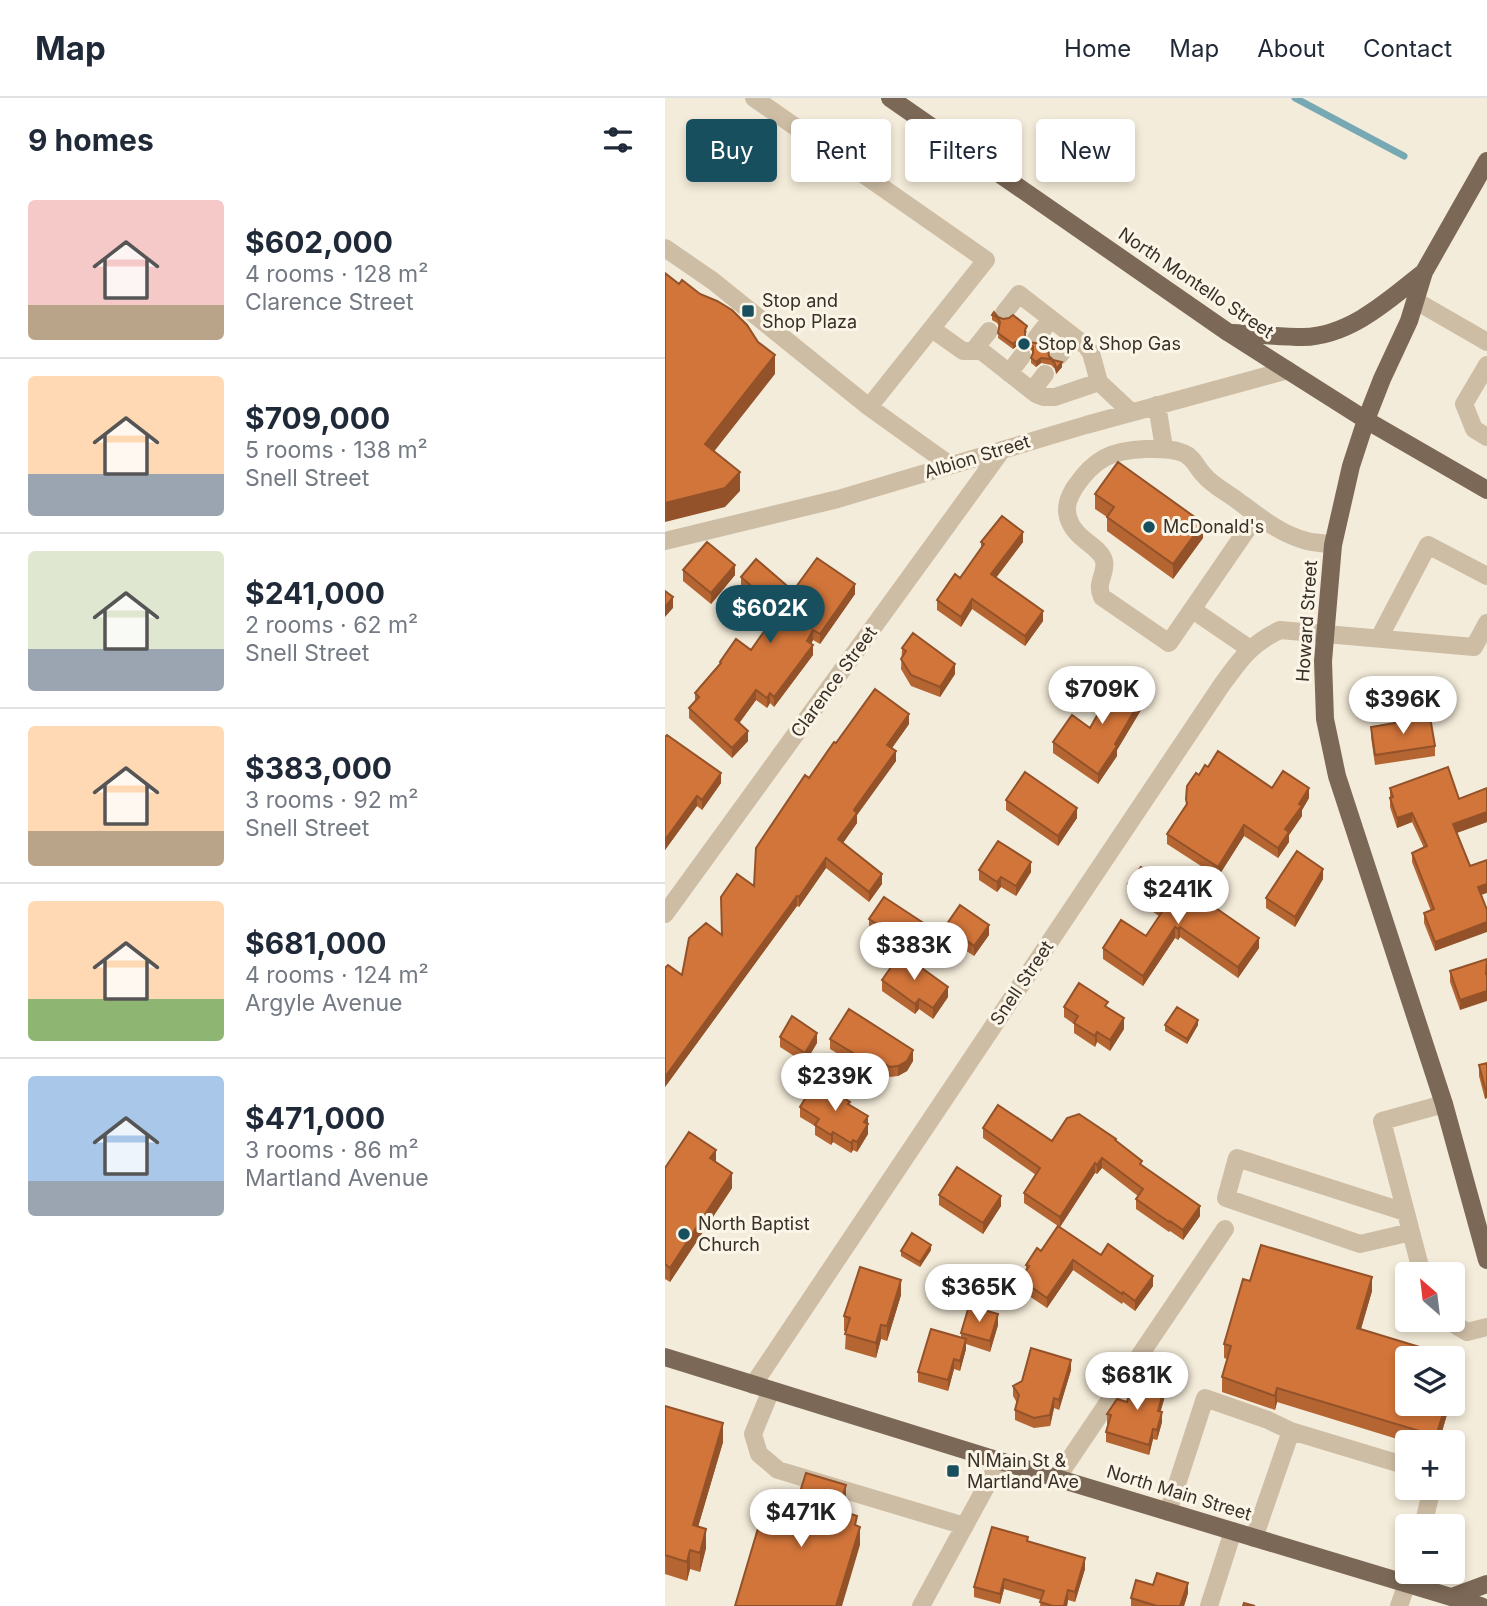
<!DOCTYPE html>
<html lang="en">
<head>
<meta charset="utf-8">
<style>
	body { margin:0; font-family:Inter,sans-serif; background:#f6f6f7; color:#1f2937; height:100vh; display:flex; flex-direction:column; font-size:26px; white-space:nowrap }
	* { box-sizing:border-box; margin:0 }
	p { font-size:23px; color:#747a83 }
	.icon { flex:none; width:38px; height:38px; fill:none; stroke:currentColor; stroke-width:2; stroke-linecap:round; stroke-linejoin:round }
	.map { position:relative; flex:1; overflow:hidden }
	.sheet { display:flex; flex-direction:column; background:#fff; width:665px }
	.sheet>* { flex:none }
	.top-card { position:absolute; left:21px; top:21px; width:665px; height:63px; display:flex; gap:14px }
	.needle { width:46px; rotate:332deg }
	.fabs { position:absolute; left:730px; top:1164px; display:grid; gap:14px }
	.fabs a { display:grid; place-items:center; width:70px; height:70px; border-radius:7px; background:#fff; box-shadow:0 4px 10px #0003; font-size:35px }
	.price { position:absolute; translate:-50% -60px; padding:0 16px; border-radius:24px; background:#fff; color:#222; font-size:23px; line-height:46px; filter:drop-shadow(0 2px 4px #0008) }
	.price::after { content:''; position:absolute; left:50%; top:42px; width:21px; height:16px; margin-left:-10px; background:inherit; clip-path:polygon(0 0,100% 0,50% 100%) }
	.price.on { background:#184f5e; color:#fff }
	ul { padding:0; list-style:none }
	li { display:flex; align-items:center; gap:21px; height:175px; padding:0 28px }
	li+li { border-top:2px solid #e0e1e3 }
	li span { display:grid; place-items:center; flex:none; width:196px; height:140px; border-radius:7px; color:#555 }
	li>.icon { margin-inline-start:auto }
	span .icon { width:84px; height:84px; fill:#fffc; stroke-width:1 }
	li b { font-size:30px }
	h2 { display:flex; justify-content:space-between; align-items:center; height:84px; padding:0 28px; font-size:30px }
	.pill { padding:0 24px; border-radius:7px; background:#fff; box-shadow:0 4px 10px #0003; font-size:24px; line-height:63px }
	.pill.on { background:#184f5e; color:#fff }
	header { display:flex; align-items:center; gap:42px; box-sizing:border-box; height:98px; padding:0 35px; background:#fff; border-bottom:2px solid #e0e1e3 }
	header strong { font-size:33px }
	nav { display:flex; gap:38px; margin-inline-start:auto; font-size:24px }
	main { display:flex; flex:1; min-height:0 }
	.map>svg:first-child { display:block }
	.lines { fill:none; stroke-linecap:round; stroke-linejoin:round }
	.stream { stroke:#76a9b4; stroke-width:7 }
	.minor { stroke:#cebda5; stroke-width:18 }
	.major { stroke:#7c6856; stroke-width:18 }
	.wall { fill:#b56532 }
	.shaded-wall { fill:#935229 }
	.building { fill:#d2753a; stroke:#935229; stroke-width:2 }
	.poi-dot { fill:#184f5e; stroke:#fbf5e7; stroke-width:2.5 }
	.labels { text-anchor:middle; stroke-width:6; stroke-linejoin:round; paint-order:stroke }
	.street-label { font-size:18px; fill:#382f27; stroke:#fbf5e7 }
	.poi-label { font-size:18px; fill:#382f27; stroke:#fbf5e7; text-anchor:start }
</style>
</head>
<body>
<header>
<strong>Map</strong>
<nav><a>Home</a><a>Map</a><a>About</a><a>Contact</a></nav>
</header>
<main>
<section class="sheet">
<h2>9 homes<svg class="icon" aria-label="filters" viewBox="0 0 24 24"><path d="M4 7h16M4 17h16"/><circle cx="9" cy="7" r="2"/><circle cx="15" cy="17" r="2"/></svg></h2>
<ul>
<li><span style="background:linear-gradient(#f6c9c9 75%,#b9a48a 0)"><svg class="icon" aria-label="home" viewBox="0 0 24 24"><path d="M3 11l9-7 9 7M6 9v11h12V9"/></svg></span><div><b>$602,000</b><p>4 rooms · 128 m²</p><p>Clarence Street</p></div></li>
<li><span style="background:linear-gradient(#ffd9b3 70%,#9aa5b1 0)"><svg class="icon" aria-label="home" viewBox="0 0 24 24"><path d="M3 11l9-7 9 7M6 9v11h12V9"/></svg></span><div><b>$709,000</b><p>5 rooms · 138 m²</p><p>Snell Street</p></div></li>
<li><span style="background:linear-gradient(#dfe7d0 70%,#9aa5b1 0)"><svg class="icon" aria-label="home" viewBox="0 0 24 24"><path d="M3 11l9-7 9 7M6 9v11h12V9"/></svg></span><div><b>$241,000</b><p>2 rooms · 62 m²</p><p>Snell Street</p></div></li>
<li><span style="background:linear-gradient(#ffd9b3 75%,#b9a48a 0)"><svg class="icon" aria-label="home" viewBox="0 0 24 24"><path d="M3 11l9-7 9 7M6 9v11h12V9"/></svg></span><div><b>$383,000</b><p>3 rooms · 92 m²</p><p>Snell Street</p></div></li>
<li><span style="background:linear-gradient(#ffd9b3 70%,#8fb573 0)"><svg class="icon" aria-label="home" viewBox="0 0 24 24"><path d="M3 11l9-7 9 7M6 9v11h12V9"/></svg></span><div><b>$681,000</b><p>4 rooms · 124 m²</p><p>Argyle Avenue</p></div></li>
<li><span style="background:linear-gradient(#a9c7e8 75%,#9aa5b1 0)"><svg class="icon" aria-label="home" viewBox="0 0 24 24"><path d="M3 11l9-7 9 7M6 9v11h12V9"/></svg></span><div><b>$471,000</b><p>3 rooms · 86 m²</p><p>Martland Avenue</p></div></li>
</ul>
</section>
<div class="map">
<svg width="822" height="1508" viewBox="0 0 822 1508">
	<rect width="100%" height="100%" fill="#f4ecda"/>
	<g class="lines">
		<path class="stream" d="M630 0 739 58"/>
		<path class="minor" d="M89 0 321 162 204 309
			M0 150 48 183 204 309 285 367
			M751 203 822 244
			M339 215 354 196 421 248 426 255 434 284 466 314
			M267 231 298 253H315L319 255 371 296 379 299H390L434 284
			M371 240 386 221
			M308 253 324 233
			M394 258 409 239
			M822 267 799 306 809 331 822 339
			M344 275 357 258
			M367 293 380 276
			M492 307 499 350
			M592 417 504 545 437 499C430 484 442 476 439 463 436 448 409 442 403 419 400 408 404 399 410 389 429 361 446 352 481 351 493 351 506 350 518 355 529 359 531 369 539 377 546 386 559 393 569 400 591 416 614 436 642 443 650 445 659 445 668 447
			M0 443 173 401 421 327 623 272
			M528 512 585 551
			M714 540 763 447 822 478
			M0 816 337 352
			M740 1114 572 1060 561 1100 695 1146 746 1134
			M757 1176 717 1023 779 1006
			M782 1222 802 1234 822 1229
			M88 1287 556 588C575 562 585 546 615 532L809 549 822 525
			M106 1292 88 1336 94 1356 113 1372 300 1428
			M392 1380 560 1131
			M503 1414 540 1300 603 1322 626 1333
			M758 1428 767 1390
			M589 1440 626 1333 742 1368
			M256 1508 335 1363
			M544 1508 568 1433
			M734 1508 746 1474"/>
		<path class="major" d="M225 0 564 235 701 322 822 392
			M822 63 759 174 744 223 717 281 701 322 686 368 668 447 658 563 660 621 672 678 779 1006 822 1162
			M568 235C591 236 615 239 638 239 685 238 724 202 759 174
			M0 1259 335 1363 816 1508
			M787 1499 822 1486"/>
	</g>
	<path class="wall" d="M327 217 362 233 360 238 365 244 385 251 384 258 388 262 397 269 391 276 390 271 386 267 376 265 371 269 366 265V260L368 254 363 249 353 247 348 251 333 240 334 228 332 225 327 222Z
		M430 396 538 440 508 481 442 433V419L430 411Z
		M316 444H358L331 480 378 523 360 548 307 511 296 529 272 512V502L295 480 316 450Z
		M18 472 70 477 46 506 18 483Z
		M76 479 128 493 190 496 155 546 148 542 146 546 148 557 109 609 105 605 102 610 91 602 74 625 83 643 67 660 24 620V610L30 603V595L55 567V564L86 552 110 518 76 489Z
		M237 550 290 576 275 599 246 588 236 571Z
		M482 602 452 652V658L433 686 388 655V644L425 630Z
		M244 626 227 650 231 663 192 717V725L178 745 217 786 204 804 161 770 134 809 132 808 0 989V870L17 877 57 837 89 788 144 680 171 645Z
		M706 629 770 648V658L710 667 706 639Z
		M0 639 56 685 37 712 32 708 0 752Z
		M543 669 607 690 644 700 637 712V718L624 737V744L613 760 579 738 553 779 502 746V736L521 709V701L534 677Z
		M725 690 794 701 822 724 792 735 817 797 770 853 759 825V815L766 813 747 764V755L759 750 747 724 732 730 725 709Z
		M341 702 412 720 393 748 341 712Z
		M314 772 366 774 351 798 336 789 332 794 314 782Z
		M500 775 594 850 573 880 515 839 513 842 510 840 478 888 438 861V850L481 838 494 818 463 797V786L501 787Z
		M658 781 630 829 601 810V800Z
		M204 821 260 837 246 858 204 831Z
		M277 833 324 837 309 858 297 850 294 855 277 843Z
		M822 861 795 912 785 884V873Z
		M217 882 283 899 268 921 254 911 250 916 217 893Z
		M399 909 443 910 459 931 445 953 432 944 430 949 409 935V926L399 919Z
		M500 927H533L522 946 500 933Z
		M115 939 152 945 140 965 115 949Z
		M165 941 248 963 242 973 233 978 225 979 211 971 208 977 165 951Z
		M822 965 820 1001 814 978V967Z
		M185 1007 203 1018V1036L192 1054 188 1052 186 1055 168 1044 166 1047 150 1037V1028L135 1019V1009Z
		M318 1030 387 1043 451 1042 477 1068 535 1118 518 1142 505 1133 504 1134 471 1111V1101L473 1098 437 1070 432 1076 430 1075 395 1129 436 1157 488 1188 470 1213 458 1204 457 1206 408 1172 382 1210 355 1192V1181L361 1172V1167L376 1153 393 1128 359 1105V1095L371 1077 318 1040Z
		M51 1064 67 1090 5 1184 0 1181V1070Z
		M274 1097 336 1108 318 1136 274 1107Z
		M266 1152 255 1169 236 1158V1153Z
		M585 1183 707 1193 696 1231 794 1275 742 1306H785L774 1344H742L612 1304 610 1312 557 1294V1279L562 1261 559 1260V1246Z
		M236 1197 222 1243 216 1241 211 1260 180 1251 181 1233H179V1218Z
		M333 1227 325 1254 301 1246V1251L295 1273 289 1271 283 1293 253 1284V1274L296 1240V1235Z
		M406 1272 394 1312 389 1310 385 1328 369 1330 350 1322V1312L352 1305 348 1298V1288Z
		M500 1298 495 1314 497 1324 492 1342 488 1341 484 1357 441 1344V1334L443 1326H442V1316L462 1304Z
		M0 1308 58 1344 33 1429 41 1450 35 1474 25 1471 22 1483 0 1476Z
		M363 1443 420 1471 410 1504 403 1502 402 1508H375L376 1502 339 1491 335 1506 309 1499V1489Z
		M488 1487 523 1495 519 1508H466V1500Z"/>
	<path class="shaded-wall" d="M353 242V247L348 251V246Z
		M110 257V276L40 365V346Z
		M376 260V265L371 269V264Z
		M397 264V269L391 276V271Z
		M75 374V393L60 409 0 424V405Z
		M538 425V440L508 481V466Z
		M358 434V444L326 486V476Z
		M70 467V477L46 506V495Z
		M190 486V496L155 546V536Z
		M8 499V510L0 519V509Z
		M307 501V511L296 529V519Z
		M378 513V523L360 548V538Z
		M148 532V542L142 553V543Z
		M148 547V557L109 609V599Z
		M290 566V576L275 599V589Z
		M482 591V602L452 652V658L433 686V676Z
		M91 592V602L70 631V621Z
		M105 595V605L102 610V600Z
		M244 616V626L222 657V647Z
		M83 633V643L67 660V650Z
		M231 653V663L192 717V725L173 752V741L189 712Z
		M56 675V685L37 712V702Z
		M644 690V700L637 712V718L624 737V744L613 760V750L620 731 634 706Z
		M32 698V708L0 752V742Z
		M412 710V720L393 748V738Z
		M822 714V724L788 736V726Z
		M747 715V724L732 730V720Z
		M579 727V738L553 779V769Z
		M161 760V770L134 809V799Z
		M366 764V774L351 798V788Z
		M658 771V781L630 829V819Z
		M217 776V786L204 804V794Z
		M336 779V789L332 794V784Z
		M822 786V795L813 798V789Z
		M132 798V808L0 989V979Z
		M822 824V834L770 853V844Z
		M260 826V837L246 858V848Z
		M324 827V837L309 858V848Z
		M510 829V840L478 888V878Z
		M515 829V839L513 842V831Z
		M297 839V850L294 855V844Z
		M594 840V850L573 880V869Z
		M283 889V899L268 921V910Z
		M822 893V903L795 912V902Z
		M254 901V911L250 916V906Z
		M459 920V931L445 953V942Z
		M533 922V927L522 946V941Z
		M432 934V944L430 949V938Z
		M152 935V945L140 965V955Z
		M248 952V963L242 973 233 978V968Z
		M211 961V971L208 977V967Z
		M820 990H822V1000L820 1001Z
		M203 1018V1036L192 1054V1044Z
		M168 1034V1044L166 1047V1037Z
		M188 1042V1052L186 1055V1045Z
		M51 1052V1066L45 1060Z
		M437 1060V1070L432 1076V1067Z
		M430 1065V1075L395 1129V1119Z
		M67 1075V1090L5 1184V1170Z
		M336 1098V1108L318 1136V1125Z
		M535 1108V1118L518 1142V1132Z
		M266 1147V1152L255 1169V1164Z
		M408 1162V1172L382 1210V1200Z
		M488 1178V1188L470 1213V1203Z
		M707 1179V1193L692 1244V1230Z
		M236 1182V1197L222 1243V1228Z
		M333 1216V1227L325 1254V1243Z
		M216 1227V1241L211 1260V1245Z
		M301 1241V1251L295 1273V1263Z
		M289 1261V1271L283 1293V1282Z
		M794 1261V1275L788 1298V1283Z
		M406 1262V1272L394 1312V1302Z
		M500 1288V1298L493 1323V1313Z
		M612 1290V1304L610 1312V1298Z
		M389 1300V1310L385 1328V1317Z
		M781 1306H785L774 1344H771V1338Z
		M497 1314V1324L492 1342V1332Z
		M58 1325V1344L28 1446V1427Z
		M488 1331V1341L484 1357V1347Z
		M181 1387V1405L173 1431V1412Z
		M195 1429V1447L177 1508H171Z
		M41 1431V1450L35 1474V1455Z
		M25 1452V1471L22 1483V1464Z
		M420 1460V1471L410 1504V1494Z
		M339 1481V1491L335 1506V1496Z
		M523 1485V1495L519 1508H515Z
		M403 1492V1502L402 1508H399Z"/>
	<path class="building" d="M0 175 14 186 17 182 35 196 52 203 67 212 82 227 93 244 110 257 40 346 75 374 60 390 0 405Z
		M329 214 333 219 338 221 344 220 348 217 362 228 360 232V238L365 244 375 246 380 242 385 246 383 252 384 258 388 262 397 264 391 271 390 266 386 261 376 260 371 264 366 260 368 255V249L363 243 353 242 348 246 333 235 335 224 332 219 327 217Z
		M453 364 538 425 508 466 442 419 449 409 430 396Z
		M337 418 358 434 326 476 378 513 360 538 307 501 296 519 272 502 290 476 295 480 319 446 316 444Z
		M42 444 70 467 46 495 18 472Z
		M152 460 190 486 155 536 148 532 142 543 148 547 109 599 105 595 102 600 91 592 70 621 83 633 67 650 24 610 34 599 30 595 56 565 55 564 71 541 86 552 114 512 76 479 91 461 128 493Z
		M0 493 8 499 0 509Z
		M248 535 290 566 275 589 246 577 236 561 241 553 237 550Z
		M458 577 482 591 450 646 452 648 433 676 388 644 407 617 425 630 452 582 454 583Z
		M210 591 244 616 222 647 231 653 189 712 192 715 173 741 217 776 204 794 161 760 134 799 132 798 0 979V870L3 867 17 877 24 840 41 825 57 837 56 799 72 776 89 788 91 750 93 747 140 677 144 680 169 644 171 645Z
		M765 619 770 648 710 657 706 629Z
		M2 637 56 675 37 702 32 698 0 742V639Z
		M553 653 607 690 618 673 644 690 634 706 637 708 620 731 624 734 613 750 579 727 553 769 502 736 522 706 521 701 522 688 531 675 534 677 540 667 543 669Z
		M783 669 794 701 822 690V714L788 726 805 768 822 762V786L813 789 822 812V824L770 844 759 815 769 811 747 755 762 748 747 715 732 720 725 700 728 699 725 690Z
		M360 674 412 710 393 738 341 702Z
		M333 743 366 764 351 788 336 779 332 784 314 772Z
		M632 753 658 771 630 819 601 800Z
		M476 769 504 789 500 775 594 840 573 869 515 829 513 831 510 829 478 878 438 850 456 822 481 838 499 811 463 786Z
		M219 799 260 826 246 848 204 821Z
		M295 807 324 827 309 848 297 839 294 844 277 833Z
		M236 855 283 889 268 910 254 901 250 906 217 882Z
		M822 861 821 876H822V893L795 902 785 873Z
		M414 885 443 904 440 908 459 920 445 942 432 934 430 938 409 925 413 918 399 909Z
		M512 909 533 922 522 941 500 927Z
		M184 911 248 952 242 963 233 968 225 969 211 961 208 967 165 941Z
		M127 918 152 935 140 955 115 939Z
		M822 965V990H820L814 967Z
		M151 983 185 1004 183 1006 203 1018 199 1024 203 1026 192 1044 188 1042 186 1045 168 1034 166 1037 150 1027 154 1021 135 1009Z
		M333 1007 387 1043 402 1020 414 1016 451 1041 450 1042 477 1063 475 1066 535 1108 518 1132 505 1123 504 1124 471 1101 478 1091 437 1060 432 1067 430 1065 395 1119 359 1095 375 1070 318 1030Z
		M24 1034 51 1052 45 1060 67 1075 5 1170 0 1166V1070Z
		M292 1069 336 1098 318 1125 274 1097Z
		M393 1128 436 1157 443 1146 488 1178 470 1203 458 1194 457 1196 408 1162 382 1200 355 1181 364 1168 361 1167 372 1150 376 1153Z
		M247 1135 266 1147 255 1164 236 1153Z
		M596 1147 707 1179 692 1230 794 1261 788 1283V1260H742V1306H781L771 1338 612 1290 610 1298 557 1279 566 1248 559 1246 578 1181 585 1183Z
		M195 1169 236 1182 222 1228 216 1227 211 1245 180 1236 185 1220 179 1218Z
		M304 1208 333 1216 325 1243 296 1235Z
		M266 1231 301 1241 295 1263 289 1261 283 1282 253 1274Z
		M366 1250 406 1262 394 1302 389 1300 385 1317 369 1320 350 1312 354 1297 348 1288 357 1283Z
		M469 1279 500 1288 493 1313 497 1314 492 1332 488 1331 484 1347 441 1334 446 1317 442 1316 452 1301 462 1304Z
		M0 1308 58 1325 28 1427 41 1431 35 1455 25 1452 22 1464 0 1457Z
		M141 1375 181 1387 173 1412 192 1418 190 1427 195 1429 171 1508H70L102 1400 107 1402 110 1392 133 1400Z
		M327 1429 363 1439 362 1443 420 1460 410 1494 403 1492 399 1508H388L375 1504 379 1493 339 1481 335 1496 309 1489Z
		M492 1475 523 1485 515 1508H492L466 1500 471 1482 488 1487Z
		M579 1505 590 1508H578Z"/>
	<g class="poi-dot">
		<rect x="76" y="206" width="14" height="14" rx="3.5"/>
		<circle cx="359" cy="246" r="7"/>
		<circle cx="484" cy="429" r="7"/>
		<circle cx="19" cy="1136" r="7"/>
		<rect x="281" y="1366" width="14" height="14" rx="3.5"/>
	</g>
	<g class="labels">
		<g class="street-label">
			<text transform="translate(531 185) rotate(34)" y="6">North Montello Street</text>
			<text transform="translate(312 359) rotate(-17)" y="6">Albion Street</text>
			<text transform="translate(642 523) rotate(-86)" y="6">Howard Street</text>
			<text transform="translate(169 584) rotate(-54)" y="6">Clarence Street</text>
			<text transform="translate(357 885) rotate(-56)" y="6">Snell Street</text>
			<text transform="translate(514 1395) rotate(17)" y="6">North Main Street</text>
		</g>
		<g class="poi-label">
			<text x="97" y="209">Stop and<tspan x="97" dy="21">Shop Plaza</tspan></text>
			<text x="373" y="252">Stop &amp; Shop Gas</text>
			<text x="498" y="435">McDonald's</text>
			<text x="33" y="1132">North Baptist<tspan x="33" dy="21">Church</tspan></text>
			<text x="302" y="1369">N Main St &amp;<tspan x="302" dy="21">Martland Ave</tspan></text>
		</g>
	</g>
</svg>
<div class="fabs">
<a><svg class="needle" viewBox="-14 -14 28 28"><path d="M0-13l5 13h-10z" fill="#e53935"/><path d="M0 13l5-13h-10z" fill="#747a83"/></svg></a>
<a><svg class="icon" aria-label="layers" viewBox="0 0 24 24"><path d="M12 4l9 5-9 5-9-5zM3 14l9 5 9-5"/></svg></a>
<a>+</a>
<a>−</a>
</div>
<b class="price on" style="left:105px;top:547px">$602K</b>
<b class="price" style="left:437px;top:628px">$709K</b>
<b class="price" style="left:738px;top:638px">$396K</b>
<b class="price" style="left:513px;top:828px">$241K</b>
<b class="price" style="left:249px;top:884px">$383K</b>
<b class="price" style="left:170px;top:1015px">$239K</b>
<b class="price" style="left:314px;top:1226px">$365K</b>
<b class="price" style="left:472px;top:1314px">$681K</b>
<b class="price" style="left:136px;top:1451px">$471K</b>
<div class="top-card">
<a class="pill on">Buy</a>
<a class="pill">Rent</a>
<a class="pill">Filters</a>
<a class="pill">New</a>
</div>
</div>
</main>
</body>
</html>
